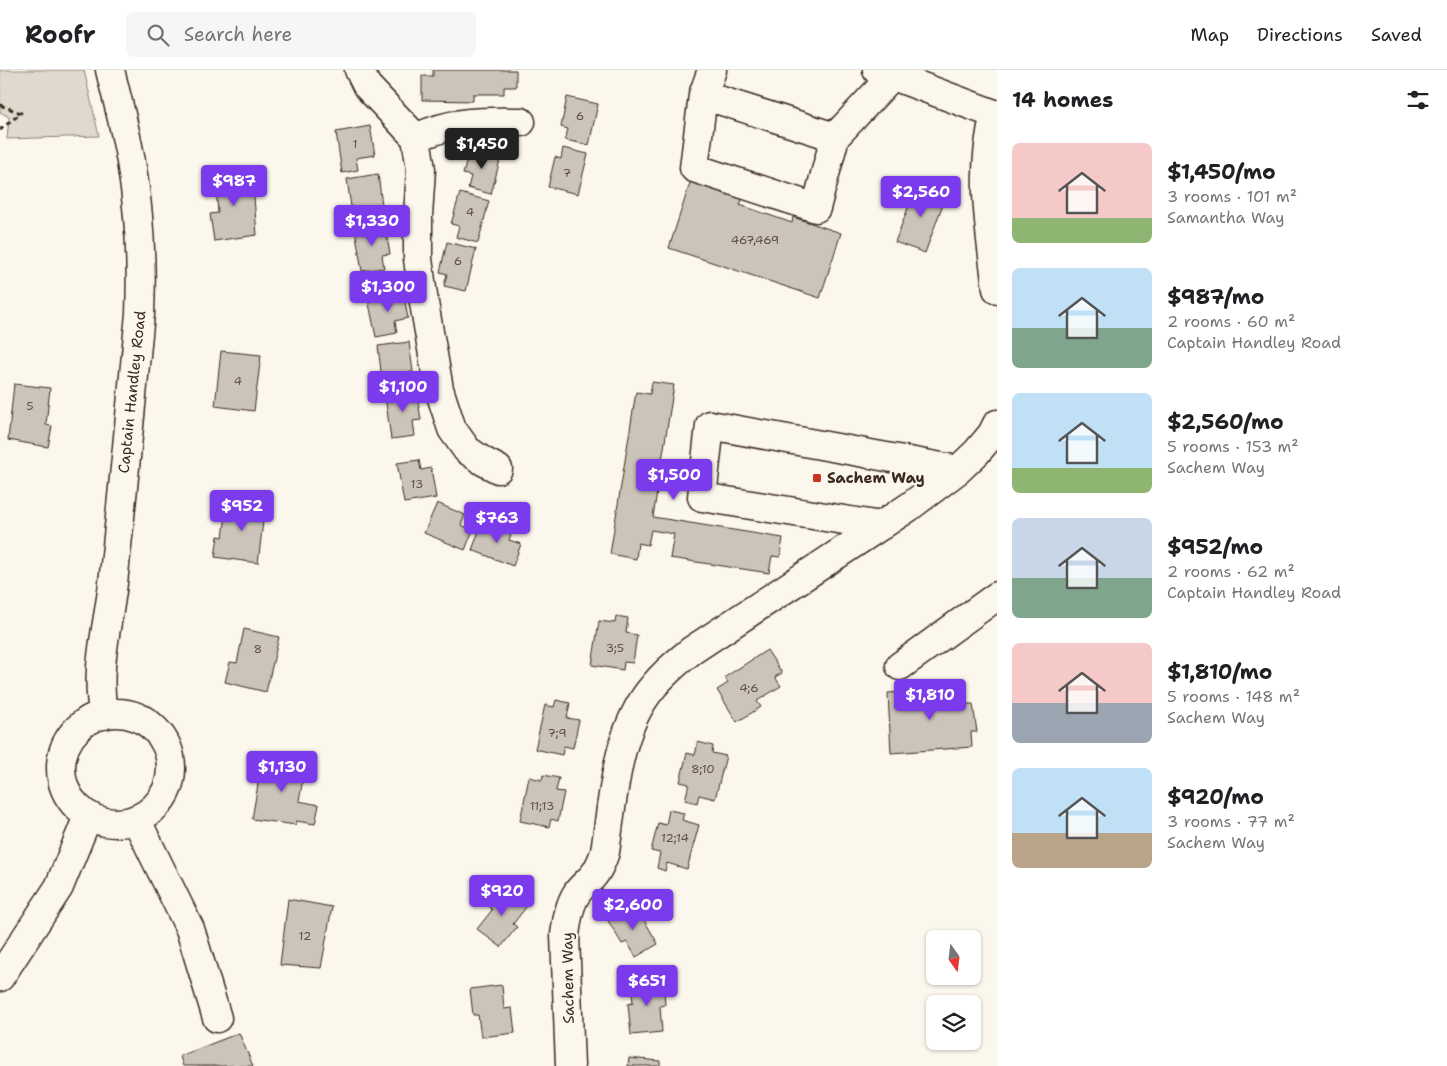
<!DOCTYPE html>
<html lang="en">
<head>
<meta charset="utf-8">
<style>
	body { margin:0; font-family:"Shantell Sans",sans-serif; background:#f6f6f6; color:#202124; height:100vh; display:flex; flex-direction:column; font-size:19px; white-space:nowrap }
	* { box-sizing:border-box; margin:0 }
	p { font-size:16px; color:#757577 }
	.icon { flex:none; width:28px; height:28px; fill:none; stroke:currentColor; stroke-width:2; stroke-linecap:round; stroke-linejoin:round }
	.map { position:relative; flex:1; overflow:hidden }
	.side { display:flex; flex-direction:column; background:#fff; width:450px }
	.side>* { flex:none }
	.needle { width:32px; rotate:166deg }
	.controls { position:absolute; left:926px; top:860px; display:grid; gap:10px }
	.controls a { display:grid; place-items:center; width:55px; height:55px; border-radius:8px; background:#fff; box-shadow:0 1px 4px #0004; font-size:25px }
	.price { position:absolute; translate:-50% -42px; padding:0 11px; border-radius:5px; background:#7c3aed; color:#fff; font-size:16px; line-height:32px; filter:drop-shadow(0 1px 2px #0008) }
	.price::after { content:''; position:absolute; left:50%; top:30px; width:15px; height:11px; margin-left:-8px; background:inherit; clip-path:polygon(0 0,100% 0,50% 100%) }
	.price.current { background:#222; color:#fff }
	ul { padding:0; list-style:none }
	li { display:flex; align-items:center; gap:15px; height:125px; padding:0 15px }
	li span { display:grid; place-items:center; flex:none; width:140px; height:100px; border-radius:8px; color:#555 }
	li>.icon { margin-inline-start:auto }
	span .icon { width:60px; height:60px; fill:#fffc; stroke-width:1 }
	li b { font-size:21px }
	h2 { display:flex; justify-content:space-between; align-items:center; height:60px; padding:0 15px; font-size:21px }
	header { display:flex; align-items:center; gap:30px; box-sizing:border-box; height:70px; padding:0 25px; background:#fff; border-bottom:1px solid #e0e0e0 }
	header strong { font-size:24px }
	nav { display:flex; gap:28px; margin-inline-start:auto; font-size:18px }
	.search { width:350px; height:45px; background:#f6f6f6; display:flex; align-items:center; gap:12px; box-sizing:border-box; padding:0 18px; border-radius:8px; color:#757577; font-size:19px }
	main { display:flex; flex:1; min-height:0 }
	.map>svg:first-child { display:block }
	.green { fill:#dfd9ce; stroke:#8d8276 }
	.building { fill:#ccc4b9; stroke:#3b2a1e }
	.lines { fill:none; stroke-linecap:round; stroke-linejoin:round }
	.minor-casing { stroke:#3b2a1e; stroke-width:31 }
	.major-casing { stroke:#3b2a1e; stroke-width:31 }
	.path { stroke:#3b2a1e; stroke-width:3; stroke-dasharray:5 4; stroke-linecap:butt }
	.minor { stroke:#fbf7ec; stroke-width:28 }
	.major { stroke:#fbf7ec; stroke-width:28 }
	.poi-dot { fill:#c8321e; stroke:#fbf7ec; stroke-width:2 }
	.labels { text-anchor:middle; stroke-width:4.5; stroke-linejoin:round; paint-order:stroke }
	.number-label { font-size:12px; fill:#5f5045 }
	.street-label { font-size:15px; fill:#3b2a1e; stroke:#fbf7ec }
	.poi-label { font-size:15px; font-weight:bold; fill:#3b2a1e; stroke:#fbf7ec; text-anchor:start }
</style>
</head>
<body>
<header>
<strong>Roofr</strong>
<div class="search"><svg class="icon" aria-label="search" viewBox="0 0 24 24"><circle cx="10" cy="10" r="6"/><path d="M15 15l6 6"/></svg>Search here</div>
<nav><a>Map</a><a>Directions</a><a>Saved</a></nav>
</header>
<main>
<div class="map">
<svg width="997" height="996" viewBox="0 0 997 996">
	<rect width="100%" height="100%" fill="#fbf7ec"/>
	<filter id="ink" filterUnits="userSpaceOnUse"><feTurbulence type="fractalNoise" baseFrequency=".02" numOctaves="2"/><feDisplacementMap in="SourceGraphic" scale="10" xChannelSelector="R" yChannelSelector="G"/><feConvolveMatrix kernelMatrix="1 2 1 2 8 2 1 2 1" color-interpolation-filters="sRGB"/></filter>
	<g filter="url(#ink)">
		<path class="green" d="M0 0H84L99 66 7 69 9 47 0 42Z"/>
		<path class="building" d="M433 0H516V17H504V24H473V31L422 30V6H433Z
			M567 27 598 34 589 75 565 70 568 59 561 57Z
			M370 56 375 85 356 88 358 100 342 103 336 62Z
			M470 78 501 86 491 124 468 118 471 106 463 104Z
			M563 78 588 84 578 124 548 117 555 87 561 89Z
			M252 102 257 165 214 171 210 144 218 143 215 105Z
			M378 104 382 135 375 136 376 147 353 151 347 109Z
			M691 110 743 127 740 135 792 153 793 147 841 163 820 228 669 178Z
			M918 112 947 123 925 183 895 172Z
			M460 123 489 131 478 173 456 167 459 156 451 154Z
			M385 154 390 184 382 185 384 198 362 201 355 159Z
			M447 172 476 179 466 221 444 216 447 204 440 202Z
			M403 222 408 248 395 251 397 263 376 267 368 229Z
			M409 272 413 302 404 303 406 316 383 318 378 276Z
			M221 281 261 285 254 341 215 336Z
			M652 312 674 315 653 447 783 468 780 487 772 486 769 503 670 488 674 464 651 460 648 475 638 473 636 489 610 484 636 322 650 324Z
			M14 314 50 318 46 355 52 356 48 377 8 370Z
			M416 318 421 350 413 351 415 366 391 369 385 326Z
			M419 390 421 400 431 398 436 428 404 433 397 393Z
			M228 430 265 435 258 493 215 487 218 466 223 467Z
			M437 433 465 445 461 455 473 460 465 480 424 463Z
			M482 453 512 462 509 470 521 474 513 496 472 480Z
			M616 546 628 548 626 563 637 565 633 593 624 592 623 600 592 595 599 551 615 553Z
			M244 559 279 567 266 622 225 612 230 592 237 593Z
			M767 580 782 603 775 607 781 616 757 631 761 637 737 652 717 620 728 613 725 607Z
			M964 618 966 634H973L977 662H971L972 677 891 683 888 623Z
			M556 630 570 633 567 648 579 650 573 678 564 676 562 685 535 679 545 635 554 637Z
			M698 672 713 676 712 683 726 686 715 729 699 725 697 733 685 730 689 714 680 712 687 683 695 685Z
			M263 685 306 692 299 731 319 735 315 754 296 751V755L252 749Z
			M543 705 559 708 556 721 564 722 558 751 551 749 549 757 520 751 529 707 542 710Z
			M669 740 684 743 682 750 699 755 687 799 667 793 665 801 657 798 660 783 651 781 658 753 666 755Z
			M502 816 527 836 513 854 517 857 501 877 477 859 492 840 487 835Z
			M288 829 332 837 321 898 280 895Z
			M632 835 640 849 643 848 658 874 636 887 627 872 622 874 607 849Z
			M663 909 665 935 660 936 662 962 631 965 628 934 633 933 631 912Z
			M502 915 504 939 512 938 515 963 481 967 478 945H473L470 919Z
			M239 963 253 996H183L180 986Z
			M629 988 660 991V996H628Z"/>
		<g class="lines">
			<defs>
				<path id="minor" d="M359 0 367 16 416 68 421 99 418 146V189L424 233 439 319 452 359 467 380 483 391 498 399
					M712 0 703 25 694 98 816 138 835 67 892 6
					M703 25 835 67
					M995 44C979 104 990 159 997 219
					M416 68C452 51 482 51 521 52
					M881 456 702 427 710 355 958 400
					M900 596 997 526
					M61 698a55 55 0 1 1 110 0a55 55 0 1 1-110 0Z
					M104 645C94 601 108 557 113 513 123 423 131 334 140 244 142 195 140 147 132 98 127 65 118 33 110 0
					M136 749 190 859 217 948
					M0 907 59 817 88 746
					M570 996 565 865C567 851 569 835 577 823 581 817 588 812 593 806 599 799 602 791 605 782 613 729 616 661 652 618 663 604 677 592 691 581L909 437 958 400 977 382 992 364 997 354"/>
				<path id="major" d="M877 0 997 45"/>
			</defs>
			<use href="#minor" class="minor-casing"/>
			<use href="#major" class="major-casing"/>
			<path class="path" d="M0 35 21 43 0 60"/>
			<use href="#minor" class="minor"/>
			<use href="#major" class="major"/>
		</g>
	</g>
	<rect class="poi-dot" x="812" y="403" width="10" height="10" rx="2.5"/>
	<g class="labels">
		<g class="number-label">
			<text x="580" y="50">6</text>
			<text x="355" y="78">1</text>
			<text x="567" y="107">7</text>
			<text x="470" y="146">4</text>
			<text x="755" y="174">467,469</text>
			<text x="458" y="195">6</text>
			<text x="238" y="315">4</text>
			<text x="30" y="340">5</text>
			<text x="417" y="418">13</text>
			<text x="615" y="582">3;5</text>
			<text x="258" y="583">8</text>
			<text x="749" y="622">4;6</text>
			<text x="557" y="667">7;9</text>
			<text x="703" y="703">8;10</text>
			<text x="542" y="740">11;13</text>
			<text x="675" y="772">12;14</text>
			<text x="305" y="870">12</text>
		</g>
		<g class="street-label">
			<text transform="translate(132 322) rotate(-84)" y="5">Captain Handley Road</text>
			<text transform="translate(568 908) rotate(-91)" y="5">Sachem Way</text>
		</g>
		<g class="poi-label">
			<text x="827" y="413">Sachem Way</text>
		</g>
	</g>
</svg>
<div class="controls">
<a><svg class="needle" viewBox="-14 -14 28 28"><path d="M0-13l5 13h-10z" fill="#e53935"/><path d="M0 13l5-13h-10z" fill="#757577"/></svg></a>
<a><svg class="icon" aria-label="layers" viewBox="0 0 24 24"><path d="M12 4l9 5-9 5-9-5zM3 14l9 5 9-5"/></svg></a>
</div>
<b class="price current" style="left:482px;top:100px">$1,450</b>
<b class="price" style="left:234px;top:137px">$987</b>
<b class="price" style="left:921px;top:148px">$2,560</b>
<b class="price" style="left:372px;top:177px">$1,330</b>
<b class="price" style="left:388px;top:243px">$1,300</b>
<b class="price" style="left:403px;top:343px">$1,100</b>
<b class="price" style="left:674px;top:431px">$1,500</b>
<b class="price" style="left:242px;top:462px">$952</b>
<b class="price" style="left:497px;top:474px">$763</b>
<b class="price" style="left:930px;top:651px">$1,810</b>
<b class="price" style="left:282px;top:723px">$1,130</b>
<b class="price" style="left:502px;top:847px">$920</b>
<b class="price" style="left:633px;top:861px">$2,600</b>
<b class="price" style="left:647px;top:937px">$651</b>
</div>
<section class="side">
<h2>14 homes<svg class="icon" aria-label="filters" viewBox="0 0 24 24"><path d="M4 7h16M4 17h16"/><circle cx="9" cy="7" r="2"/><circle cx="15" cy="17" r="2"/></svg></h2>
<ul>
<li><span style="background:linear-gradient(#f6c9c9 75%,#8fb573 0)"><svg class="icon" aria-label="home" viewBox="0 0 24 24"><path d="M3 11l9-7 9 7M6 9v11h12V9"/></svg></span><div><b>$1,450/mo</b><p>3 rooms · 101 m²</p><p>Samantha Way</p></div></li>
<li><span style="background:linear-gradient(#bfe0f5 60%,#7fa58c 0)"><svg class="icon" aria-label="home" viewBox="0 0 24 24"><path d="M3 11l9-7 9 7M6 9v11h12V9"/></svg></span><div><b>$987/mo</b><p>2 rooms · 60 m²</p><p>Captain Handley Road</p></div></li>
<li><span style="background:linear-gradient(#bfe0f5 75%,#8fb573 0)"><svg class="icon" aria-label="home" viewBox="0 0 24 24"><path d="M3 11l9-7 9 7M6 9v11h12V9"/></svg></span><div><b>$2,560/mo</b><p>5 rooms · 153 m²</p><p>Sachem Way</p></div></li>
<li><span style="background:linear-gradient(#c9d6e8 60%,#7fa58c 0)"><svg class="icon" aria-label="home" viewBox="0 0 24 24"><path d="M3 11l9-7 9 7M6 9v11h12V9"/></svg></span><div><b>$952/mo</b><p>2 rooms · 62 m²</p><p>Captain Handley Road</p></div></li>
<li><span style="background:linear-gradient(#f6c9c9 60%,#9aa5b1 0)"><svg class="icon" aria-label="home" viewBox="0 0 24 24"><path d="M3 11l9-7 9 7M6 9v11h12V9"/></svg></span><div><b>$1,810/mo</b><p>5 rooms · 148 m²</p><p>Sachem Way</p></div></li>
<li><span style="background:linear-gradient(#bfe0f5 65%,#b9a48a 0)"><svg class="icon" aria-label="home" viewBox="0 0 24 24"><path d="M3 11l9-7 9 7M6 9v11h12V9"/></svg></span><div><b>$920/mo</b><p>3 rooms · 77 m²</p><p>Sachem Way</p></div></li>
</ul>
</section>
</main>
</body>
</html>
